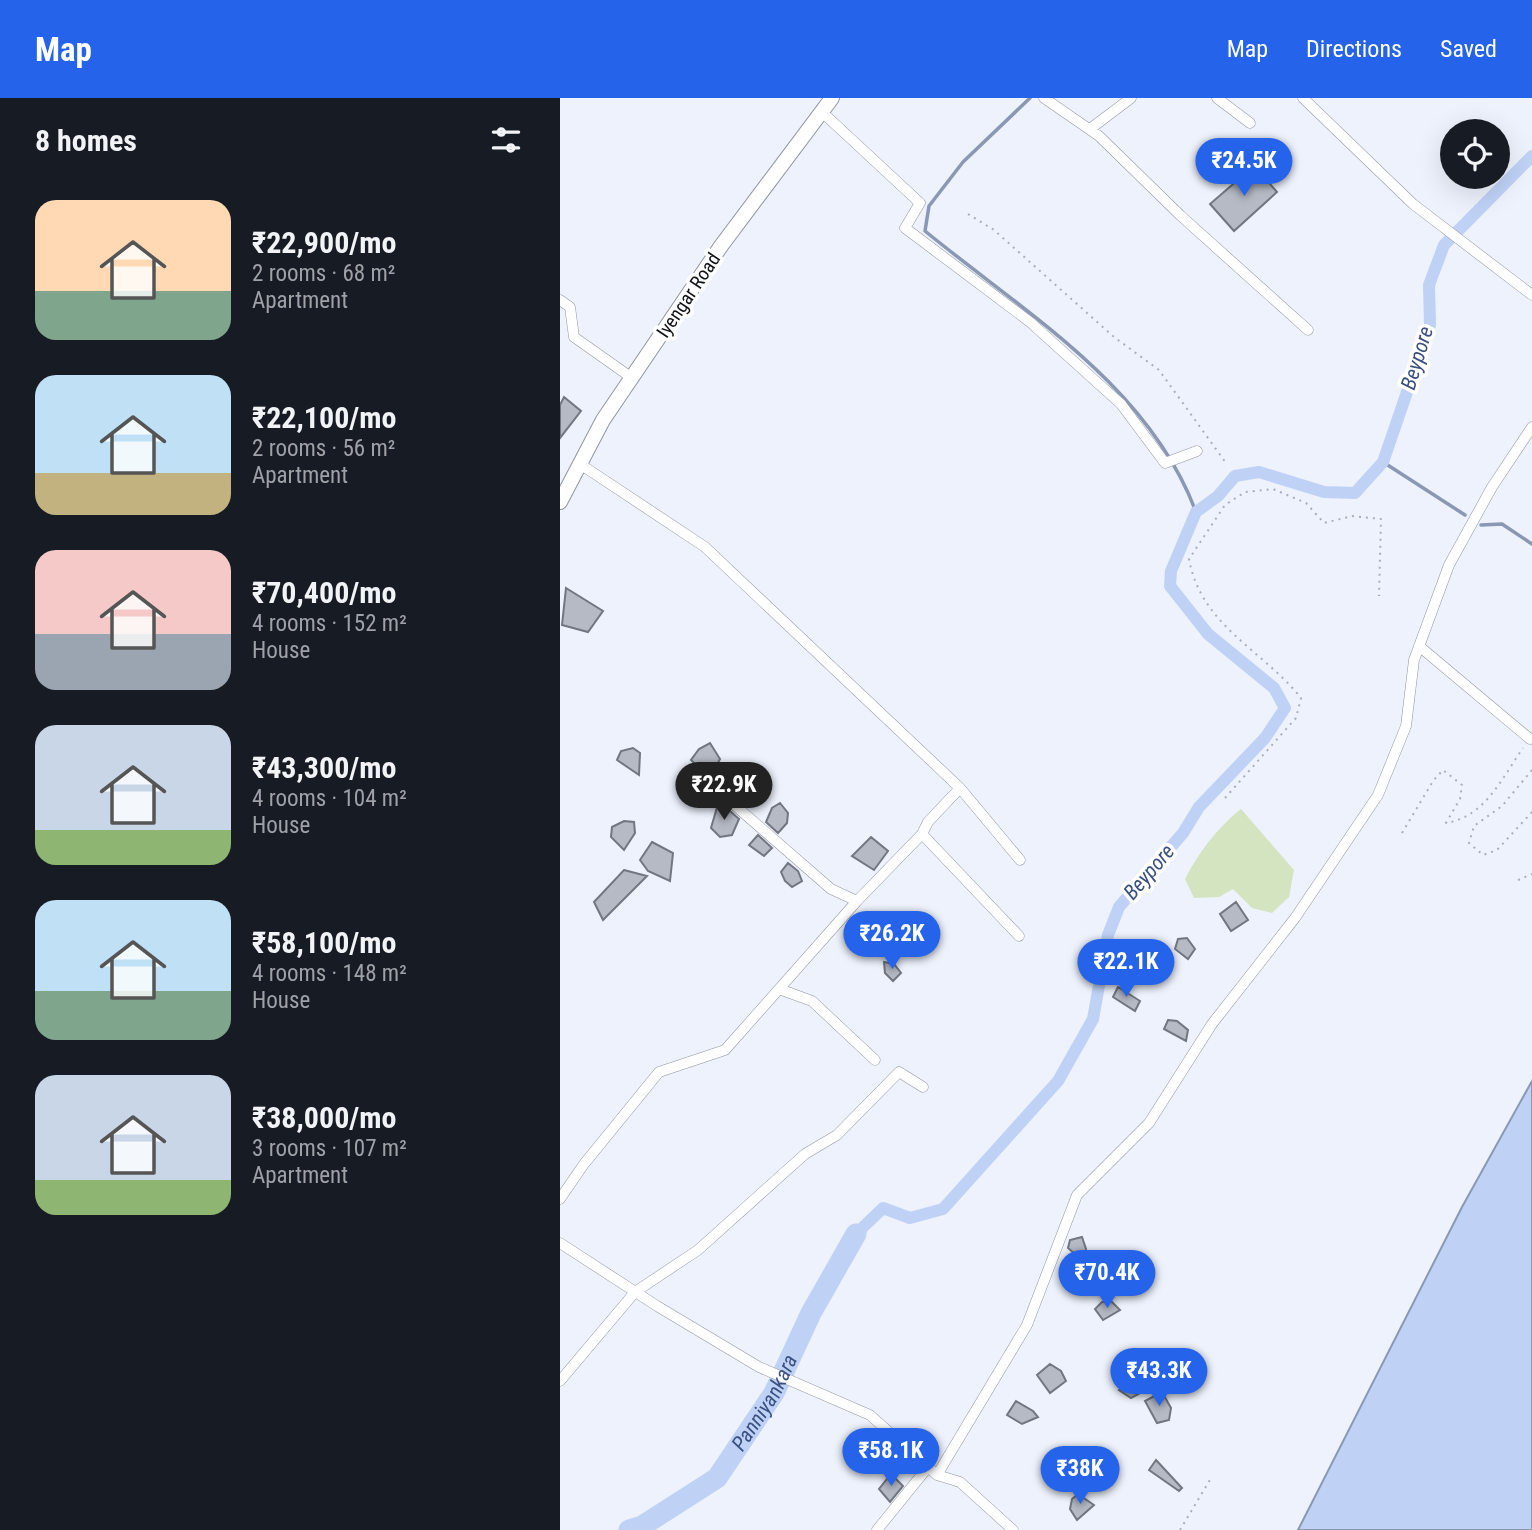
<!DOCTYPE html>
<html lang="en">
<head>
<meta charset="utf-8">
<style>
	body { margin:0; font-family:"Roboto Condensed",sans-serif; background:#20242c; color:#f1f3f6; height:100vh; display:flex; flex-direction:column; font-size:26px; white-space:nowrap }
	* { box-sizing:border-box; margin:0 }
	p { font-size:23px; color:#9ea1a6 }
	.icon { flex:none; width:38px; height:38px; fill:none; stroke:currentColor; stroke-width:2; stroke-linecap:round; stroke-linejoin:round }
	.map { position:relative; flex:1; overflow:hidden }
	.sheet { display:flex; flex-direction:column; background:#171b24; width:560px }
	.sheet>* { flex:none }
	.fabs { position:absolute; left:880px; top:21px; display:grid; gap:14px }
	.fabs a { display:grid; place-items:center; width:70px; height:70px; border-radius:50%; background:#171b24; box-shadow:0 7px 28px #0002; font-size:35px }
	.price { position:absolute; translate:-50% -60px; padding:0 16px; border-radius:24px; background:#2563eb; color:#fff; font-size:23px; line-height:46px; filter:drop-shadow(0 2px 4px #0008) }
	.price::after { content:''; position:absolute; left:50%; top:42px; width:21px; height:16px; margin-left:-10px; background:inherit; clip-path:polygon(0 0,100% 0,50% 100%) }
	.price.selected { background:#222; color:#fff }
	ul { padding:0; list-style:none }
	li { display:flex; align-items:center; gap:21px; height:175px; padding:0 35px }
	li span { display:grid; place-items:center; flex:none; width:196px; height:140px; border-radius:21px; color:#555 }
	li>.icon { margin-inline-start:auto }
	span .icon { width:84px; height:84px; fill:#fffc; stroke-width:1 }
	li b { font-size:30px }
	h2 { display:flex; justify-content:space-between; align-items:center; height:84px; padding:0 35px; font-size:30px }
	header { display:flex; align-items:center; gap:42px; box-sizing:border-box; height:98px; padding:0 35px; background:#2563eb; color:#fff }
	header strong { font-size:33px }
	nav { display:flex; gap:38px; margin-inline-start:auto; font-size:24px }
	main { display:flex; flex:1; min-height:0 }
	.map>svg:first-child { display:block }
	.green { fill:#d4e4c0 }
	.water { fill:#bfd2f6; stroke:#8a98b3; stroke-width:2 }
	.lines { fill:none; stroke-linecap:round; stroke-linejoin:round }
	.stream { stroke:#8a98b3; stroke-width:3.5 }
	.canal { stroke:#bfd2f6; stroke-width:12 }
	.river { stroke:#bfd2f6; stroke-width:21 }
	.building { fill:#b5bac5; stroke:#717680; stroke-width:2 }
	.street-casing { stroke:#9096a0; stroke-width:11 }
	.secondary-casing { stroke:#9096a0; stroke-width:16 }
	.path { stroke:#aaaeb7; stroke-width:2; stroke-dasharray:2 5; stroke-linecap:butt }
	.street { stroke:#fff; stroke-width:10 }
	.secondary { stroke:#fff; stroke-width:14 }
	.labels { text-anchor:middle; stroke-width:7; stroke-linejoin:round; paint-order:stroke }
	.street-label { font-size:19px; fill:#101216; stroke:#fff }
	.water-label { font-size:21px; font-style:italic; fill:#3a5080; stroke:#fff }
</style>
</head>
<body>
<header>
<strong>Map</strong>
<nav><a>Map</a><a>Directions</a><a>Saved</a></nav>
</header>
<main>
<section class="sheet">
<h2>8 homes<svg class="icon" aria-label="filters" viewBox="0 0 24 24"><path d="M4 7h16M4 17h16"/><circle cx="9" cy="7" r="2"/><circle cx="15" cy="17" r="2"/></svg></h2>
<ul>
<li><span style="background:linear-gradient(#ffd9b3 65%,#7fa58c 0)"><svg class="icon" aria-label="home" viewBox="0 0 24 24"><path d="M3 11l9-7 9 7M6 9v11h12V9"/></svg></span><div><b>₹22,900/mo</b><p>2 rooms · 68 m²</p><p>Apartment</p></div></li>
<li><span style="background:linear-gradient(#bfe0f5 70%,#c2b280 0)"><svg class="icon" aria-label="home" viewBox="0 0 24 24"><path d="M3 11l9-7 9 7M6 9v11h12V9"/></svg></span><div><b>₹22,100/mo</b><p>2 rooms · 56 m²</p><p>Apartment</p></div></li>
<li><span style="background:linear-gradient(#f6c9c9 60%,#9aa5b1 0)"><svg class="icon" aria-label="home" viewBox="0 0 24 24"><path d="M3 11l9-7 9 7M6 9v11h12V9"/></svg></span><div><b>₹70,400/mo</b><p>4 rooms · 152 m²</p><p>House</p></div></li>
<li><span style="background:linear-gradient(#c9d6e8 75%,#8fb573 0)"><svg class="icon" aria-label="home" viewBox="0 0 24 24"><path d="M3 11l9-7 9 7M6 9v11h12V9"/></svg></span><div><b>₹43,300/mo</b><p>4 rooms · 104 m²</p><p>House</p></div></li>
<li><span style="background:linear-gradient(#bfe0f5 65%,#7fa58c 0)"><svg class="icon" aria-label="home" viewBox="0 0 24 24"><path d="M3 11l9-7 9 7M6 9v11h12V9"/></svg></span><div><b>₹58,100/mo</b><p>4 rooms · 148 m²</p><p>House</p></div></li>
<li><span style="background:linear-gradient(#c9d6e8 75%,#8fb573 0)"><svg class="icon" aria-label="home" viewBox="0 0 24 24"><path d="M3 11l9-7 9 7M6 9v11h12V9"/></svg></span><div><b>₹38,000/mo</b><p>3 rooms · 107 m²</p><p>Apartment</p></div></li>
</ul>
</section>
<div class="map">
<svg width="972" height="1432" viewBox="0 0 972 1432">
	<rect width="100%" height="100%" fill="#edf2fd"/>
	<path class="green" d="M681 711 734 772 729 799 712 815 692 810 673 791 659 799 634 800 625 781C638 755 658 729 681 711Z"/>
	<path class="water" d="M972 983V1432H738L902 1109Z"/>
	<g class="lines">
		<path class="stream" d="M470 0 403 64 369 108 365 133C465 215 589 288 636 414
			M823 364 905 417
			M921 427 942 426 972 446"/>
		<path class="canal" d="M296 1136 323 1110 350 1120 383 1111 498 983 533 921 548 837 559 809 623 735 639 709 705 640 725 610 714 590 648 536 610 488 611 473 636 414 658 398 675 378 699 374 764 394 795 395 823 364 870 227 869 187 884 147 972 58"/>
		<path class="river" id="s1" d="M69 1432 82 1428 157 1380 214 1295 251 1215 296 1136"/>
	</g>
	<path class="building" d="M694 68 717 94 674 133 650 106Z
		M4 299 21 313 0 340V307Z
		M6 490 43 513 28 534 2 527Z
		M150 645 160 661 154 672 145 676 131 662 139 651Z
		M73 650 80 655 79 677 57 662 61 653Z
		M161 705 179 721 172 737 160 739 151 730 158 706Z
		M220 705 228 715 227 725 218 735 206 724 212 710Z
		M64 723 74 724 75 735 64 752 51 739 52 729Z
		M198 737 212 750 204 758 189 747Z
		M311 739 328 753 314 772 292 758Z
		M92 744 113 755 110 783 88 773 80 762Z
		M228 765 238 773 242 783 232 789 225 783 221 774Z
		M64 772 87 778 43 822 34 804Z
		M676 804 688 822 671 833 660 816Z
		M627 840 635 851 628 861 615 851 618 841Z
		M588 848 599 851 612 864 604 879H586L571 863 576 851Z
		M324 864 334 866 341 875 333 883 325 875Z
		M558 889 580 903 575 913 553 899Z
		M608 922 617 923 628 932 626 943 604 931Z
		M522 1139 526 1151 525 1165 508 1150 510 1142Z
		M551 1203 560 1212 543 1222 535 1211 542 1204Z
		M490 1266 501 1273 506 1283 490 1295 477 1277Z
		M574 1277 585 1284 580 1295 571 1300 559 1292Z
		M602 1294 611 1310 609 1322 597 1325 585 1303Z
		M456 1303 473 1313 478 1319 462 1326 447 1317Z
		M522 1352 538 1369 523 1376 510 1364Z
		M596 1362 622 1390 619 1393 589 1372Z
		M331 1376 343 1388 330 1404 319 1391Z
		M518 1396 534 1407 517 1422 510 1411 512 1401Z"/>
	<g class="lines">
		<defs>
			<path id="street" d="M484 0 539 38 621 118 748 232
				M657 0 690 25
				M743 0 853 106 972 197
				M262 14 360 105 345 130 470 224 561 306 605 365 637 353
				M530 31 571 0
				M0 202 10 209 14 239 72 280
				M20 366 145 449 400 690
				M859 548 970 641
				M148 684 271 791 297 803 362 736 459 838
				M362 736 368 724 400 690 460 762
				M219 891 252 903 315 962
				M0 1101 24 1066 99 974 165 952 297 803
				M0 1145 97 1208 199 1269 310 1317 377 1377 400 1384 453 1432
				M0 1283 75 1194 138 1152 245 1056 277 1037 339 974 363 989
				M377 1377 467 1227 517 1097 589 1025 652 926 735 820 818 697 846 628 854 562 889 467 932 389 972 329
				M317 1432 368 1369"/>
			<path id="secondary" d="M0 404 43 322 161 148 272 0"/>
		</defs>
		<use href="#street" class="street-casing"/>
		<use href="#secondary" class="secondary-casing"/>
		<path class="path" d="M408 116 434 132 554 239 599 272 666 365
			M972 672 942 708 914 728 909 745 923 757 937 752 972 714
			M665 700 736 620 741 600C703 552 641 528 629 461L665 407 685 394 713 391 746 405 764 425 792 418 821 421 819 498
			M842 735 873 683 883 672 902 687 900 701 886 725C925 719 942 680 963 650
			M958 782 972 776
			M620 1432 651 1380"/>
		<use href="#street" class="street"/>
		<use href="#secondary" class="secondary"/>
	</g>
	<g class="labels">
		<g class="street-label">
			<text transform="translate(128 197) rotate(-56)" y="7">Iyengar Road</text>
		</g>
		<g class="water-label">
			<text transform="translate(857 260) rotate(-73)" y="7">Beypore</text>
			<text transform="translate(589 774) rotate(-49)" y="7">Beypore</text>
			<text dy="7" stroke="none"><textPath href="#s1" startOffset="192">Panniyankara</textPath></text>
		</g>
	</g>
</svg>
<div class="fabs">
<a><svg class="icon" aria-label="locate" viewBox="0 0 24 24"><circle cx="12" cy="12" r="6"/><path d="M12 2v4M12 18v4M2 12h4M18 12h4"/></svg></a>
</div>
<b class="price" style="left:684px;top:100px">₹24.5K</b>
<b class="price selected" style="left:164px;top:724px">₹22.9K</b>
<b class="price" style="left:332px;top:873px">₹26.2K</b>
<b class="price" style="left:566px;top:901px">₹22.1K</b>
<b class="price" style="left:547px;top:1212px">₹70.4K</b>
<b class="price" style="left:599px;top:1310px">₹43.3K</b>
<b class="price" style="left:331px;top:1390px">₹58.1K</b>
<b class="price" style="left:520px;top:1408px">₹38K</b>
</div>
</main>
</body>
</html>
